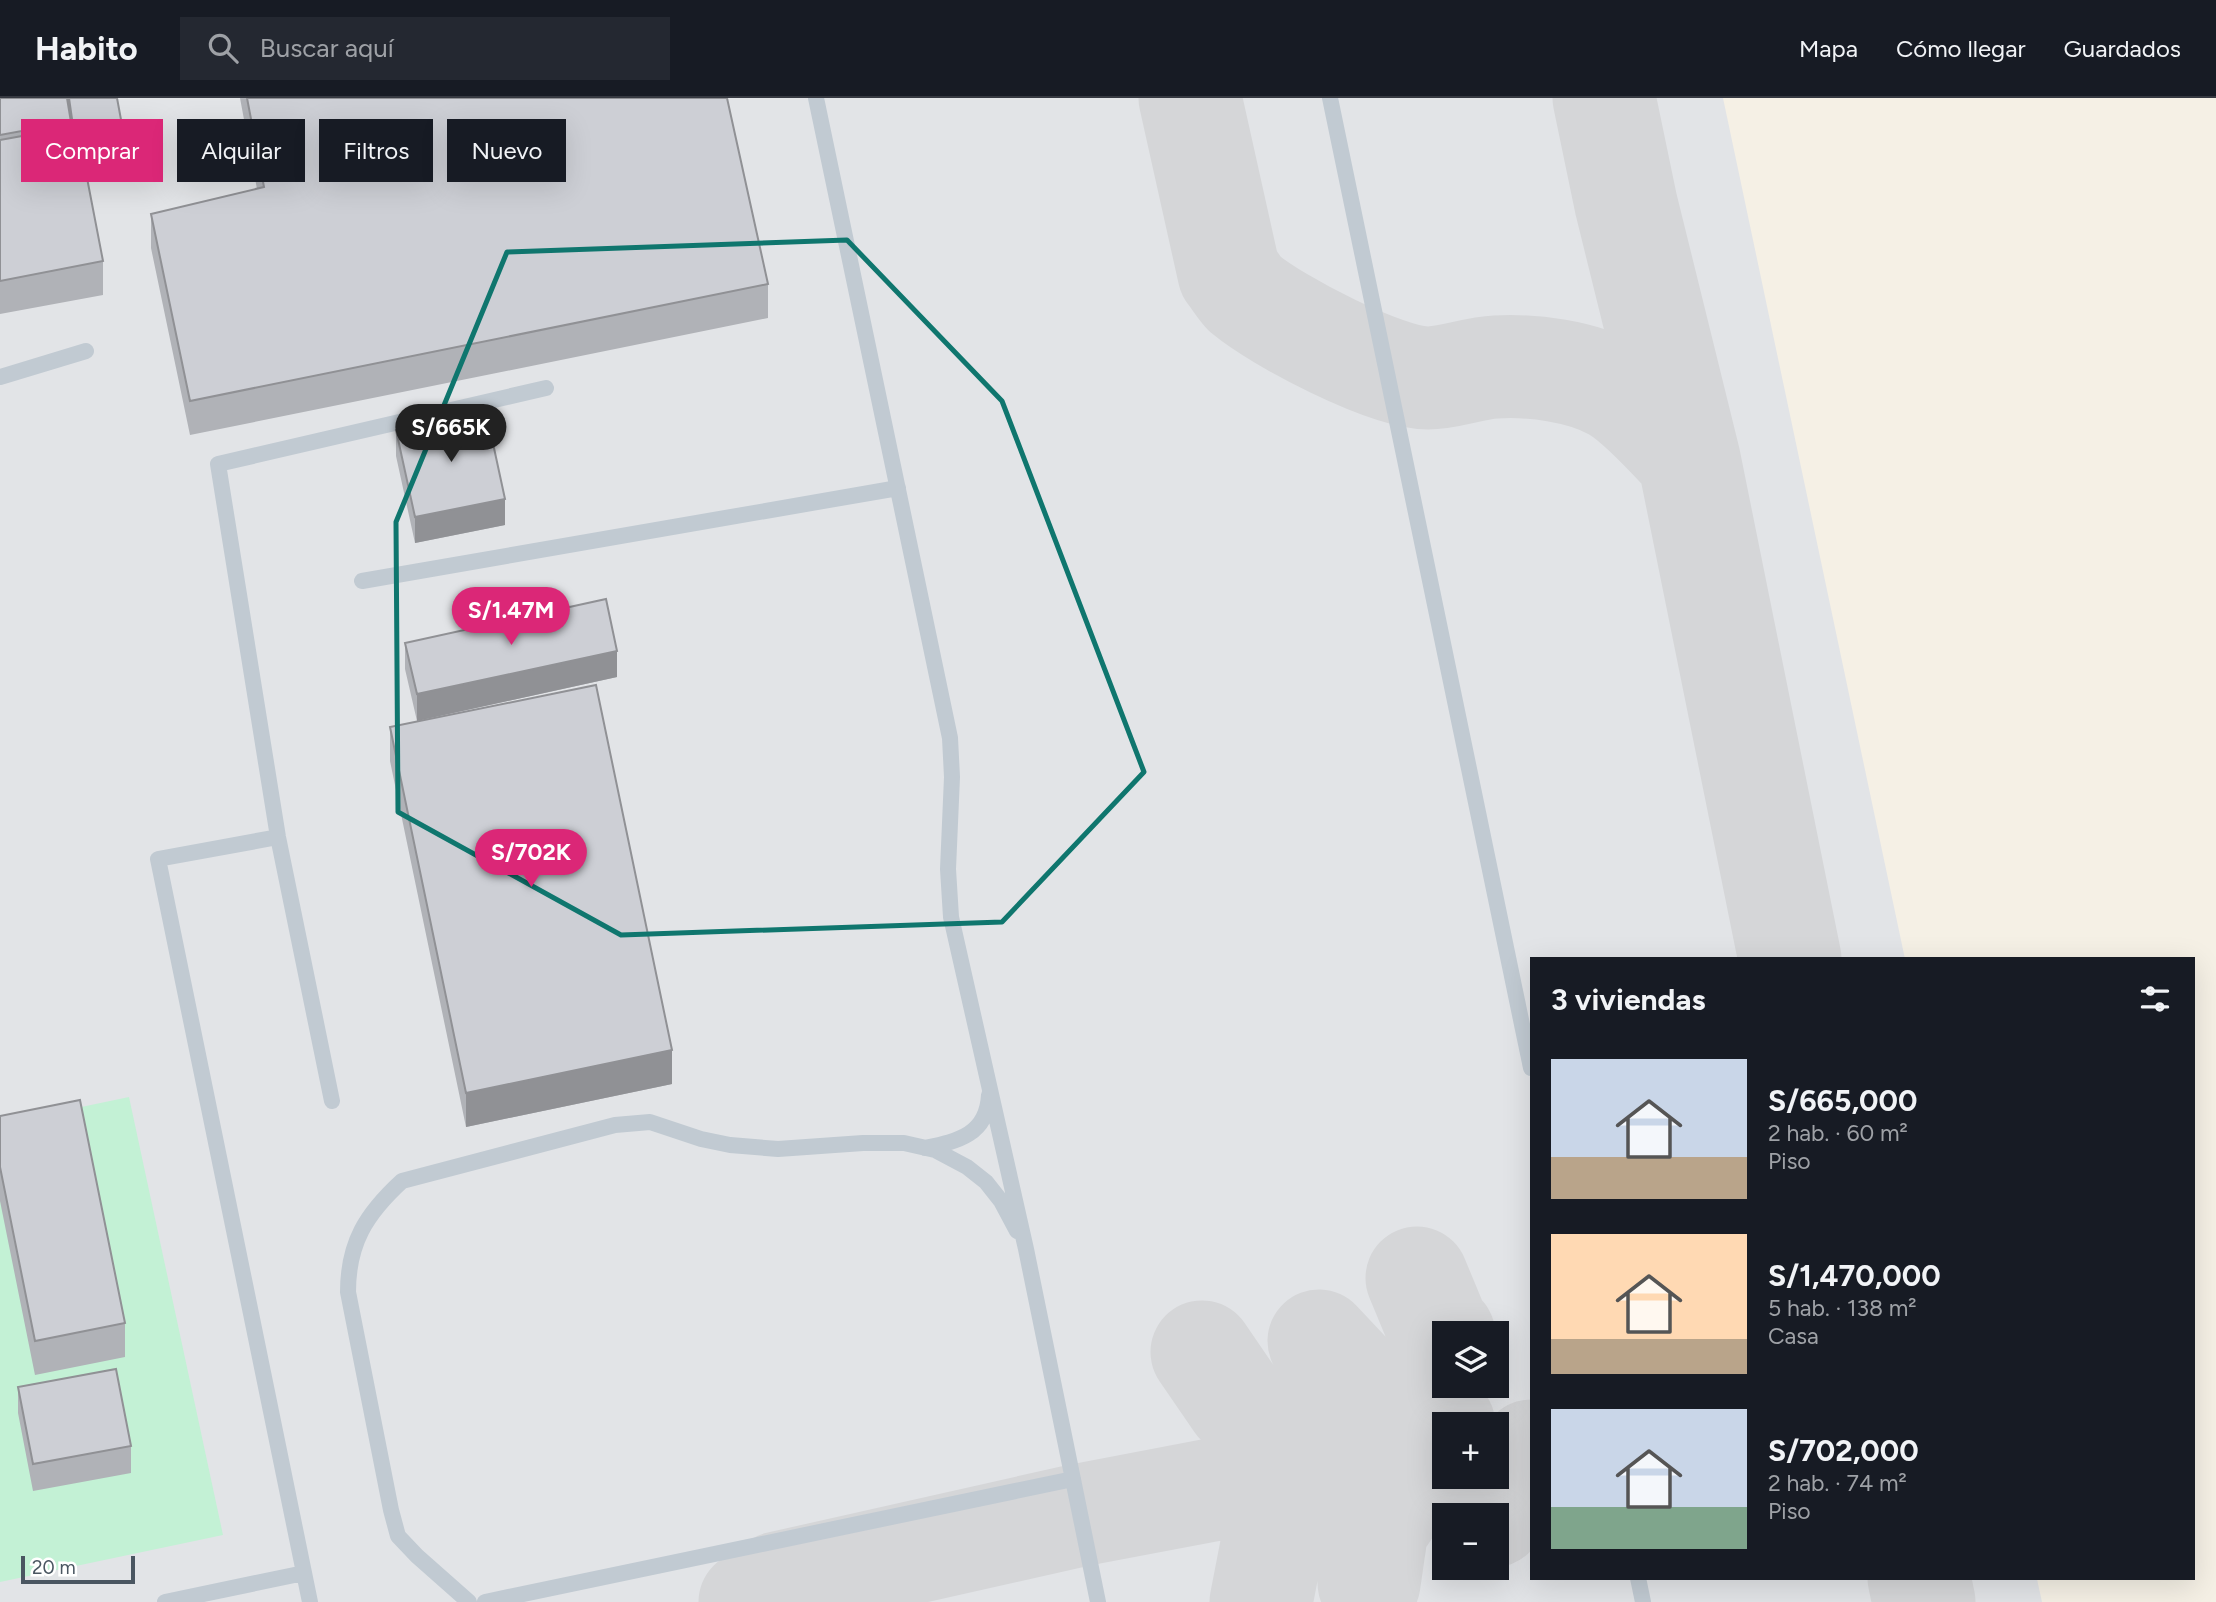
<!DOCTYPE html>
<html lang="es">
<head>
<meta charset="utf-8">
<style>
	body { margin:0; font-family:Figtree,sans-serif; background:#242831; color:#f1f3f6; height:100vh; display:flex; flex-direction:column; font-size:26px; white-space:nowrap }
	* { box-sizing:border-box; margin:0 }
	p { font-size:23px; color:#9ea1a6 }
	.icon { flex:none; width:38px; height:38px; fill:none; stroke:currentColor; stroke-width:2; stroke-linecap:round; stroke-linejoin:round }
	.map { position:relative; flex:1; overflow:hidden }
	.side { position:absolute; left:1530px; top:859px; width:665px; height:623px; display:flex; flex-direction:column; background:#171b24; border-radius:0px; box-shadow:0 7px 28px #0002 }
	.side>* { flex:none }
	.banner { position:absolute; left:21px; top:21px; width:665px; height:63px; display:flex; gap:14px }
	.buttons { position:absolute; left:1432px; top:1223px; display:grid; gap:14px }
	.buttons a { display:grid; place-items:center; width:77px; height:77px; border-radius:0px; background:#171b24; box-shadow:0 7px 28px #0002; font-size:35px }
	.scale { position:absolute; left:21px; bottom:18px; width:114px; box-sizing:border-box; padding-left:7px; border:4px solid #4a5661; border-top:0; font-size:19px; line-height:24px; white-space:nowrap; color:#4a5661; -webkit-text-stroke:5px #fff; paint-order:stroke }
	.price { position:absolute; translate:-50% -60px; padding:0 16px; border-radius:24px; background:#db2777; color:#fff; font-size:23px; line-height:46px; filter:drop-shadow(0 2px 4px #0008) }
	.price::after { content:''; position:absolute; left:50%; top:42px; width:21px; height:16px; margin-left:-10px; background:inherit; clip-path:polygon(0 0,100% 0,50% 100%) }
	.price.on { background:#222; color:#fff }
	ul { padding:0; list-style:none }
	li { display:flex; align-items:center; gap:21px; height:175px; padding:0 21px }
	li span { display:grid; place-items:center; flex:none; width:196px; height:140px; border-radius:0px; color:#555 }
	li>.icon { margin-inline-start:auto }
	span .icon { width:84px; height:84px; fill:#fffc; stroke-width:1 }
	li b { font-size:30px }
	h2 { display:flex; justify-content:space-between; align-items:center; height:84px; padding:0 21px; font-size:30px }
	.chip { padding:0 24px; border-radius:0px; background:#171b24; box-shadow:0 7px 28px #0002; font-size:24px; line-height:63px }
	.chip.on { background:#db2777; color:#fff }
	header { display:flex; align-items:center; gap:42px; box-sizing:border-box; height:98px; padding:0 35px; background:#171b24; border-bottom:2px solid #363941 }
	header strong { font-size:33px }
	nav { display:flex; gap:38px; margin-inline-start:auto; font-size:24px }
	.search { width:490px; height:63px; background:#242831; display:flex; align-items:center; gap:18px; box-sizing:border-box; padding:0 24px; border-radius:0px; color:#9ea1a6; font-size:26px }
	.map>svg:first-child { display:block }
	.airport { fill:#e2e4e7; fill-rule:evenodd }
	.green { fill:#c3f1d5 }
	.sand { fill:#f5f0e5 }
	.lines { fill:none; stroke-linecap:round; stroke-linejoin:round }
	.taxiway { stroke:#d5d6d8; stroke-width:103 }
	.service { stroke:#c1cad2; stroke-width:16 }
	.wall { fill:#b0b2b7 }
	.shaded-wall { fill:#909195 }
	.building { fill:#cdcfd5; stroke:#909195; stroke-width:2 }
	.marked { fill:none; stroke:#0f766e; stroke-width:5; stroke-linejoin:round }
</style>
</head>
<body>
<header>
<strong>Habito</strong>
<div class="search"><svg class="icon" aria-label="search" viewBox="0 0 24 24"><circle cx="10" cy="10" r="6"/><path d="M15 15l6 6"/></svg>Buscar aquí</div>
<nav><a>Mapa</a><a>Cómo llegar</a><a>Guardados</a></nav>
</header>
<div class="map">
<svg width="2216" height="1504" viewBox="0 0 2216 1504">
	<rect width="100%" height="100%" fill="#f5f3f3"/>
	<path class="airport" d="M0 0H2216V1504H0ZM1531 861H2193V1480H1531ZM1444 1236H1496V1288H1444ZM1444 1326H1496V1379H1444ZM1444 1418H1496V1470H1444Z"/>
	<path class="green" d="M129 999 223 1437 0 1484V1026Z"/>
	<path class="sand" d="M1723 0H2216V1504H2042L2037 1481 2193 1480V861H1905Z"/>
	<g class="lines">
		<path class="taxiway" d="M1190 0 1229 175C1234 181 1239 190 1245 196 1277 223 1386 280 1428 280 1450 280 1473 270 1496 269 1532 267 1583 273 1615 292 1638 305 1670 341 1689 361
			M1604 0 1626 106 1689 361 1790 861
			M1417 1180 1439 1233 1444 1237
			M1319 1243 1366 1293 1426 1325 1444 1327
			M1202 1254 1237 1305 1292 1339 1359 1364
			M1493 1418 1512 1375 1531 1353
			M1919 1480 1924 1504
			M1369 1485 1377 1430 1412 1378 1444 1349
			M750 1504 778 1485 1080 1417 1359 1364 1374 1355 1444 1340
			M1261 1504 1273 1442 1313 1392 1369 1358"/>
		<path class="service" d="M816 0 950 640 952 679 948 771 951 819 1026 1151 1098 1504
			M1330 0 1531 970
			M0 279 86 253
			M362 483 898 390
			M278 739 158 761 310 1504
			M332 1003 278 739 218 366 546 290
			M925 1050C958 1043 987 1037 989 997
			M1638 1480 1643 1504
			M165 1504 304 1475
			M469 1504 417 1458 398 1438 391 1412 348 1194C348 1145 366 1116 402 1083L615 1027 650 1024 701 1041 730 1047 778 1051 863 1045H904L935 1052 967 1069 986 1084 1001 1103 1017 1133
			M485 1504 1073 1381"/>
	</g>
	<path class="wall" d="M0 0H117L122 27V45L81 51 103 163V197L0 216Z
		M240 0H727L768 186V220L190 337 151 150V116L257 91Z
		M396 332 505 427 415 445 396 358Z
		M405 545 617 579 417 623 405 571Z
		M390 629 672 986 466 1029 390 663Z
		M0 1018 125 1225V1259L35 1277 0 1103Z
		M18 1289 131 1348V1375L33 1393 18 1315Z"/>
	<path class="shaded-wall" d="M505 401V427L415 445V419Z
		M617 553V579L417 623V596Z
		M672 952V986L466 1029V995Z"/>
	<path class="building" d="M0 0H67L71 24 0 37Z
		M69 0H117L122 27 78 34 77 28H73Z
		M247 0H727L768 186 190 303 151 116 264 89Z
		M77 28 103 163 0 183V42Z
		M486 313 505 401 415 419 396 332Z
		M606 501 617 553 417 596 405 545Z
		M596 587 672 952 466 995 390 629Z
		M80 1002 125 1225 35 1243 0 1069V1018Z
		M116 1271 131 1348 33 1366 18 1289Z"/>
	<path class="marked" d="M847 142 1002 303 1144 674 1002 824 621 837 398 714 396 424 507 154Z"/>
</svg>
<div class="buttons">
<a><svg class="icon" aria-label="layers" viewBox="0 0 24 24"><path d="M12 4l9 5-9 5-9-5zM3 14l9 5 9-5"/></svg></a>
<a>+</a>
<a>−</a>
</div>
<div class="scale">20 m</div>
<b class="price on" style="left:451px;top:366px">S/665K</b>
<b class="price" style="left:511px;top:549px">S/1.47M</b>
<b class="price" style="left:531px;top:791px">S/702K</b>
<div class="banner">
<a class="chip on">Comprar</a>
<a class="chip">Alquilar</a>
<a class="chip">Filtros</a>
<a class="chip">Nuevo</a>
</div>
<section class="side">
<h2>3 viviendas<svg class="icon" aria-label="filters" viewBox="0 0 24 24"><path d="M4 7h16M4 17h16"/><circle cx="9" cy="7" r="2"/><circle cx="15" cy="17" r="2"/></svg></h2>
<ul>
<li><span style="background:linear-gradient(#c9d6e8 70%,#b9a48a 0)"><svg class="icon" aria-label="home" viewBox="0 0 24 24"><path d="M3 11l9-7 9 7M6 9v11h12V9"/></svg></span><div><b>S/665,000</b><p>2 hab. · 60 m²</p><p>Piso</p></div></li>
<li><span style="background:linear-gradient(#ffd9b3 75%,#b9a48a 0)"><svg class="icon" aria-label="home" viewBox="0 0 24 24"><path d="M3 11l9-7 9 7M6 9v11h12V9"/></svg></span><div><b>S/1,470,000</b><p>5 hab. · 138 m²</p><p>Casa</p></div></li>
<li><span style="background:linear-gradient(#c9d6e8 70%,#7fa58c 0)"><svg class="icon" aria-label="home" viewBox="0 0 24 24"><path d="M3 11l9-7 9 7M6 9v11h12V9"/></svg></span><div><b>S/702,000</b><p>2 hab. · 74 m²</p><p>Piso</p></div></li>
</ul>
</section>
</div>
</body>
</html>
